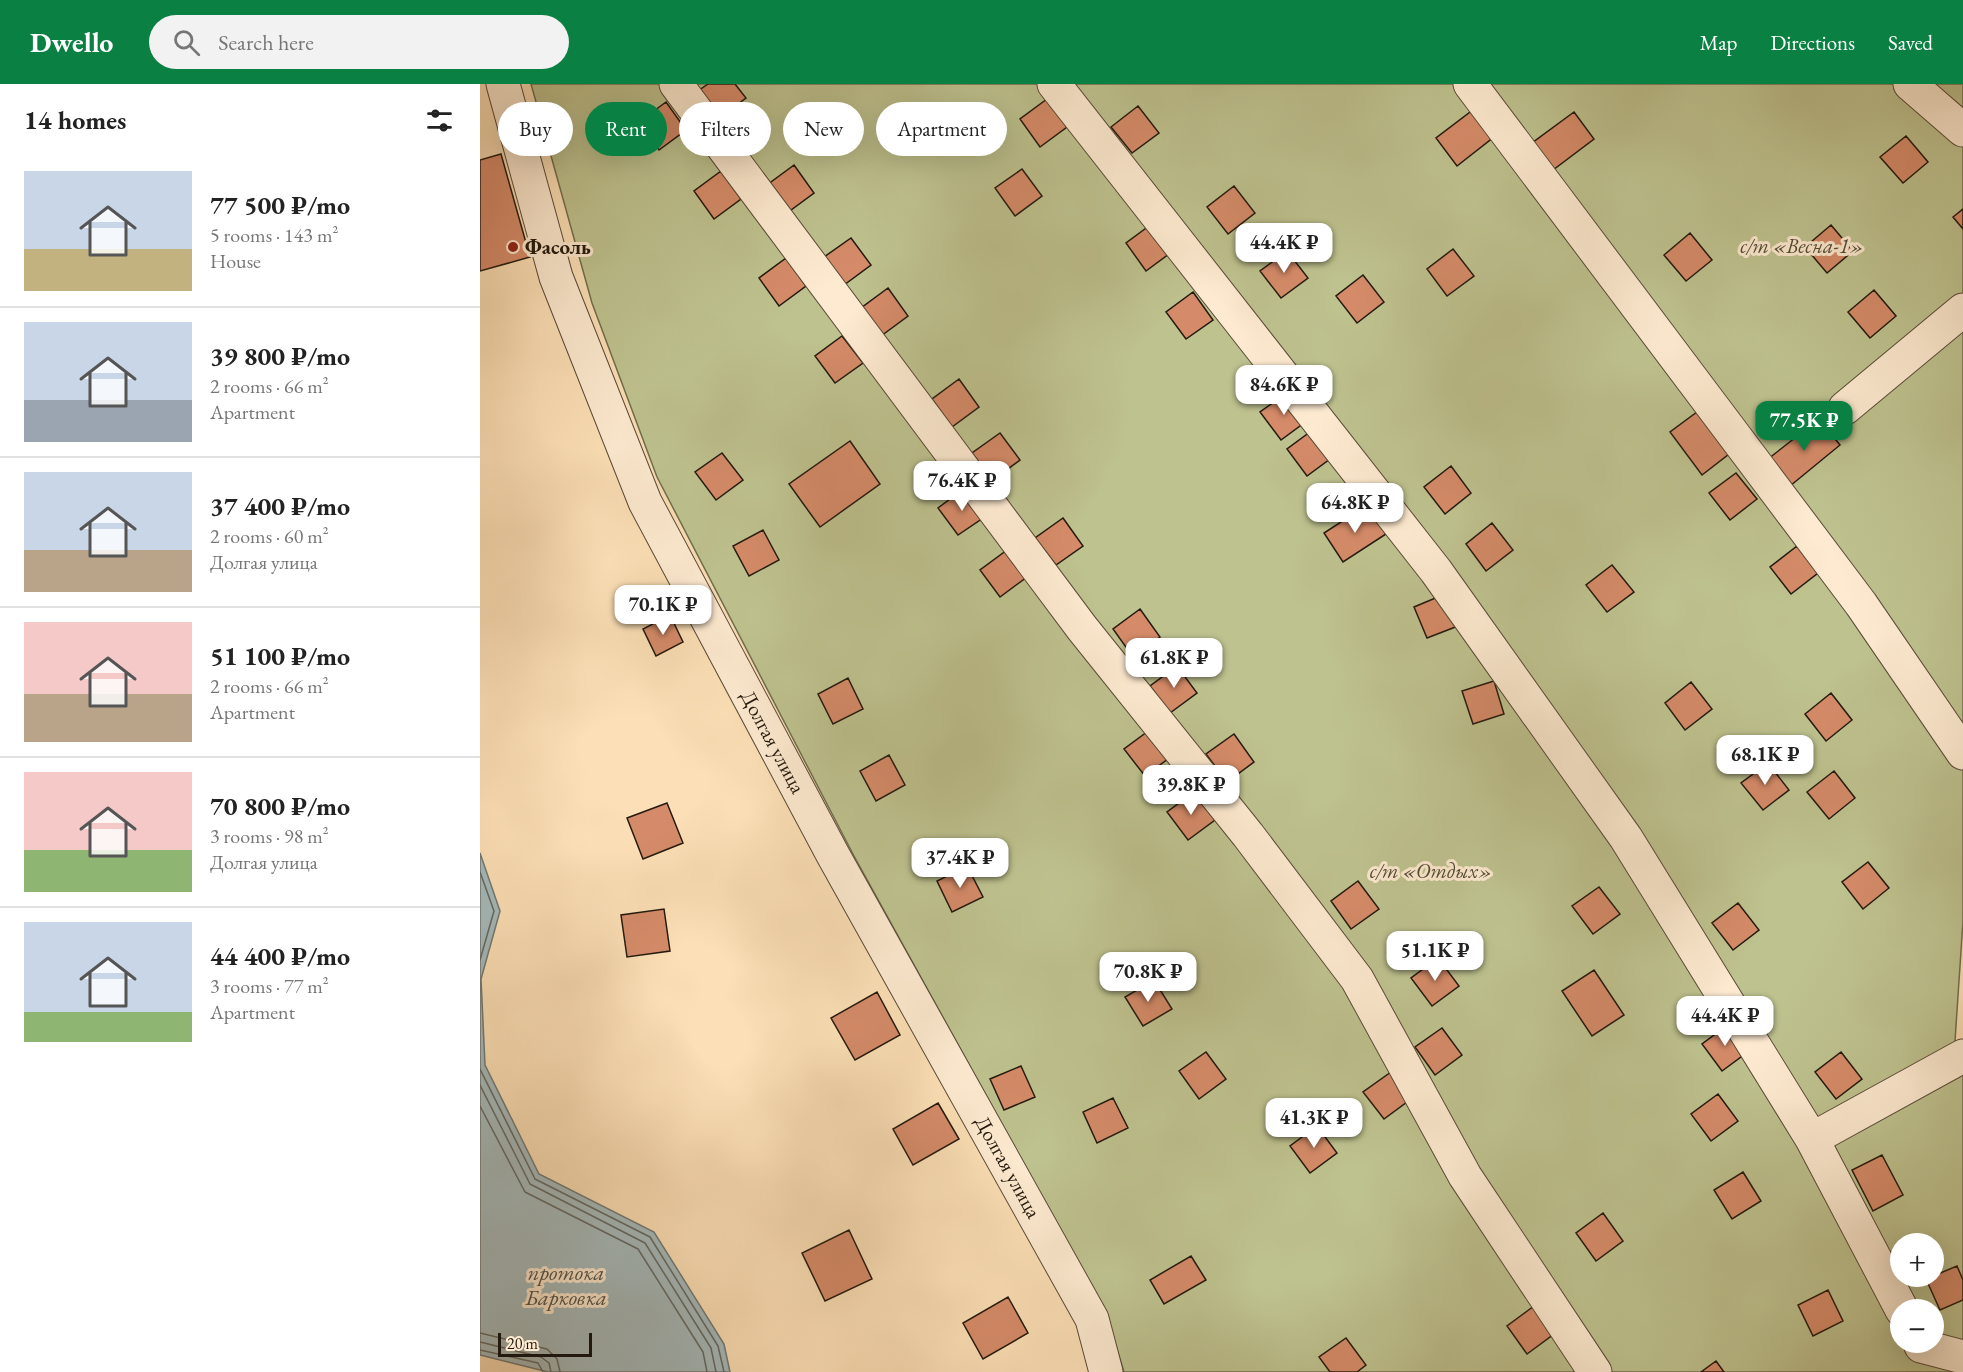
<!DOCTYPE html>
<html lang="en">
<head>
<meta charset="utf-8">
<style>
	body { margin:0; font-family:"EB Garamond",serif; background:#f2f2f2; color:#222; height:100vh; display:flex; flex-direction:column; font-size:22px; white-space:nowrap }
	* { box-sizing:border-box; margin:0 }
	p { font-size:20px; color:#767676 }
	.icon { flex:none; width:33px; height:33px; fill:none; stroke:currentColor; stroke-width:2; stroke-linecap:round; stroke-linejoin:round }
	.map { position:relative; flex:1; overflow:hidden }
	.sheet { display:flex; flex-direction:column; background:#fff; width:480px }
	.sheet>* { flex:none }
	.hud { position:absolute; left:18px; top:18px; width:570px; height:54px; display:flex; gap:12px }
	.tools { position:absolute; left:1410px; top:1149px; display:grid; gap:12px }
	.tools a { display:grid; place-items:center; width:54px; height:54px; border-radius:50%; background:#fff; box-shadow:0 6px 24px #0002; font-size:30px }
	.scale { position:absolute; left:18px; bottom:15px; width:94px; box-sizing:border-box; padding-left:6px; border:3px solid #23190e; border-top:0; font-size:16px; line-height:21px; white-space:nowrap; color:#23190e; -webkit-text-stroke:4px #fdead0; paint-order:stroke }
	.price { position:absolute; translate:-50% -51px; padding:0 14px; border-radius:12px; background:#fff; color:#222; font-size:20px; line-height:39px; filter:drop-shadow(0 2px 3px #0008) }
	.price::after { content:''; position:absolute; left:50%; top:36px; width:18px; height:14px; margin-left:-9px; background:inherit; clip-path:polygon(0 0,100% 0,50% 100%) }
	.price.selected { background:#0b8043; color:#fff }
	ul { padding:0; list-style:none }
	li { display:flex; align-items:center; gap:18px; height:150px; padding:0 24px }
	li+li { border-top:2px solid #e0e0e0 }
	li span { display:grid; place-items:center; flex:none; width:168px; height:120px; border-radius:0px; color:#555 }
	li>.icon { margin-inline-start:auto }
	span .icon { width:72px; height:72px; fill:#fffc; stroke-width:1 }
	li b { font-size:26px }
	h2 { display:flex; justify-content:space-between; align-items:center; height:72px; padding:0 24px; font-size:26px }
	.tag { padding:0 21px; border-radius:27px; background:#fff; box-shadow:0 6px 24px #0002; font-size:21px; line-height:54px }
	.tag.selected { background:#0b8043; color:#fff }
	header { display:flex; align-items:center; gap:36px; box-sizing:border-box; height:84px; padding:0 30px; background:#0b8043; color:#fff }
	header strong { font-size:28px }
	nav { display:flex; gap:33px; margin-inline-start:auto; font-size:21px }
	.search { width:420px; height:54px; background:#f2f2f2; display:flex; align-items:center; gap:15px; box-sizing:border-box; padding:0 21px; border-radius:33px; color:#767676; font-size:22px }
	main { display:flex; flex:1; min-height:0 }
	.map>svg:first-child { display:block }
	.green { fill:#bec28f; stroke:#706e4e; stroke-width:1.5; fill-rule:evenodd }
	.water { fill:#a5b9ba; stroke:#717975; stroke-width:1.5 }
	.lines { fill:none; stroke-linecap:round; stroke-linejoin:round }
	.shore { stroke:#646964; stroke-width:1.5 }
	.building { fill:#d58b69; stroke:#23190e; stroke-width:1.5 }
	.minor-casing { stroke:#594a38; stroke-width:35 }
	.minor { stroke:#fdead0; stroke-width:33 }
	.poi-dot { fill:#8f2418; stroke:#fdead0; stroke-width:2 }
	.labels { text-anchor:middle; stroke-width:6; stroke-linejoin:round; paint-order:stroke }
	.park-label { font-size:21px; font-style:italic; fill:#524c35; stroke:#fdead0 }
	.poi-label { font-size:21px; font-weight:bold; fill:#23190e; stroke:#fdead0; text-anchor:start }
	.street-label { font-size:21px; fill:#23190e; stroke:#fdead0 }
	.water-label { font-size:22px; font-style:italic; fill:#50514a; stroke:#fdead0 }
</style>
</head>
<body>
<header>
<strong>Dwello</strong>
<div class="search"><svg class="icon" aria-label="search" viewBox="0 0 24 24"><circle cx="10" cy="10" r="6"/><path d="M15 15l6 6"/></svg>Search here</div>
<nav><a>Map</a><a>Directions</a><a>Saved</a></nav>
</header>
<main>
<section class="sheet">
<h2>14 homes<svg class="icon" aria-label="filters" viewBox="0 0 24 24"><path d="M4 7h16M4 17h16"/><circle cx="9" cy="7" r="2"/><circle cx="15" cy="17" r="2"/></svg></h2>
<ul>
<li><span style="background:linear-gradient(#c9d6e8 65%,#c2b280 0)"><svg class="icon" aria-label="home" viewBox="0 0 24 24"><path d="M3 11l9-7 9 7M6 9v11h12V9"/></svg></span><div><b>77 500 ₽/mo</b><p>5 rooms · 143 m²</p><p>House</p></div></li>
<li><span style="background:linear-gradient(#c9d6e8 65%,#9aa5b1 0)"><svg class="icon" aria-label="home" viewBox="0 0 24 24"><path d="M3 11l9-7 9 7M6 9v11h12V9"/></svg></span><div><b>39 800 ₽/mo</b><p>2 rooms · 66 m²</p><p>Apartment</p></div></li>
<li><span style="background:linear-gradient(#c9d6e8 65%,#b9a48a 0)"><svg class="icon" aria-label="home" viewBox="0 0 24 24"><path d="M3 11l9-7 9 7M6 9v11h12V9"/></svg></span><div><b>37 400 ₽/mo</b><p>2 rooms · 60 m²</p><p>Долгая улица</p></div></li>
<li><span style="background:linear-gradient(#f6c9c9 60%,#b9a48a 0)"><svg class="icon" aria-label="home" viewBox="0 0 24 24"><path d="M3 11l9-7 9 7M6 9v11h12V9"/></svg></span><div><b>51 100 ₽/mo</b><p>2 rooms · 66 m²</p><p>Apartment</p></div></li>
<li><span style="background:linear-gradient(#f6c9c9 65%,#8fb573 0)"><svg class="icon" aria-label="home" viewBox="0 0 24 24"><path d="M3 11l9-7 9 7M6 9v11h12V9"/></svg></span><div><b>70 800 ₽/mo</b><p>3 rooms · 98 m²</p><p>Долгая улица</p></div></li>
<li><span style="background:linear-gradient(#c9d6e8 75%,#8fb573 0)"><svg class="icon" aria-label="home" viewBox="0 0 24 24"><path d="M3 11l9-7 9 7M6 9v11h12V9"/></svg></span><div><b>44 400 ₽/mo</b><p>3 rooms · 77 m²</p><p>Apartment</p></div></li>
</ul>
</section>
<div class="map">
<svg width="1483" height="1288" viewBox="0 0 1483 1288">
	<rect width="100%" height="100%" fill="#fcdfb6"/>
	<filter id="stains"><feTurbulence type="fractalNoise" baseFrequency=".00333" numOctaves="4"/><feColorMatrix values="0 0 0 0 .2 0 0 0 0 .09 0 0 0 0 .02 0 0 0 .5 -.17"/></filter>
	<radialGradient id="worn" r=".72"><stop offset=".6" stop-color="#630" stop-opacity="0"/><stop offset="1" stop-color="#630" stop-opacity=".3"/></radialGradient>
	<path class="green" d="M51 0H985L1483 685V837L1475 957 1483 969V1288H644L626 1229 374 772 177 393 112 219ZM1420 1160H1454V1192H1420ZM1420 1226H1454V1258H1420Z
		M999 0H1483V655Z"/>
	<path class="water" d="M0 769 20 827 1 895 5 981 59 1090 174 1148 244 1260 250 1288H68L0 1271Z"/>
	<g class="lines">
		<path class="shore" d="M0 788 14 827 0 876
			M0 985 55 1095 170 1153 238 1262 244 1288
			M0 1001 50 1100 165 1159 231 1264 236 1288
			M0 1022 45 1108 158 1165 223 1268 227 1288
			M0 1249 67 1265 77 1275 80 1288
			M0 1258 61 1273 69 1279 71 1288
			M0 1266 58 1279 63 1288"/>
	</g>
	<path class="building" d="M228 0H255L266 14 239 34 218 7Z
		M567 15 587 43 560 63 540 35Z
		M186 18 206 46 179 66 159 38Z
		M658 22 679 49 652 69 631 43Z
		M998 22 1019 49 977 82 956 54Z
		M1094 28 1114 55 1073 86 1052 59Z
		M1426 52 1448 78 1423 99 1400 73Z
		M21 70 50 173 0 187V76Z
		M314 81 334 109 307 129 287 101Z
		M542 85 562 112 535 132 515 104Z
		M241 87 261 115 234 135 214 107Z
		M754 102 775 129 748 150 727 123Z
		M1483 125V145L1473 133Z
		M673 139 693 167 666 187 646 159Z
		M1351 141 1373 167 1347 189 1325 163Z
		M1210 149 1232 176 1206 197 1184 171Z
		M371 154 391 181 364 201 344 173Z
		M973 165 994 192 967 212 947 185Z
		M807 167 828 194 801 214 780 187Z
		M306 174 326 202 299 222 279 194Z
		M883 191 904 218 877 239 856 212Z
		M408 204 428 232 401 252 381 224Z
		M1394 206 1416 232 1390 254 1368 228Z
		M713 208 733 236 706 255 686 228Z
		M362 252 383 279 355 299 335 272Z
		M479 295 499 323 472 343 452 315Z
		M808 308 828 336 801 356 780 328Z
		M1217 328 1249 370 1222 391 1190 348Z
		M1339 335 1360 361 1310 402 1288 375Z
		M834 345 854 372 827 392 807 365Z
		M520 349 540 376 513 396 492 369Z
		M370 357 400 400 340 443 309 400Z
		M242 369 263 396 236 416 215 388Z
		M971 382 991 409 965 430 944 403Z
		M1256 389 1277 415 1250 436 1229 409Z
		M485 404 506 432 478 451 458 424Z
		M887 421 906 450 863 478 844 449Z
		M583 434 603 462 576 481 555 454Z
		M1012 439 1033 466 1006 487 986 460Z
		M283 446 299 476 269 492 253 462Z
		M1317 462 1338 489 1311 510 1290 483Z
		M527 466 547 493 520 513 500 486Z
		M1132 481 1154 508 1127 528 1106 501Z
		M965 510 978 542 947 554 934 523Z
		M660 525 680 553 653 573 633 545Z
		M190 531 203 558 176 572 163 545Z
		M697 582 717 609 690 629 670 602Z
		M368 594 383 625 353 640 338 610Z
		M1014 597 1024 630 993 640 982 607Z
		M1211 598 1232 625 1205 646 1185 619Z
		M1351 609 1372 636 1346 657 1325 630Z
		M671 645 692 672 665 692 644 665Z
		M754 650 774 678 747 698 726 670Z
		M409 671 425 701 396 717 380 687Z
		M1288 679 1309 706 1283 726 1261 699Z
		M1354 687 1375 714 1349 735 1327 708Z
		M714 708 735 736 708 756 687 728Z
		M187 719 203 759 163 775 147 734Z
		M1388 778 1409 804 1383 825 1362 798Z
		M487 782 503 813 472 828 457 797Z
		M878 797 899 825 871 845 851 817Z
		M1119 803 1140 830 1113 850 1092 822Z
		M1258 819 1279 846 1253 866 1232 839Z
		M184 825 190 867 147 873 141 831Z
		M958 874 979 902 952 922 931 894Z
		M1114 886 1144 931 1112 952 1082 907Z
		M674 896 692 925 663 942 645 913Z
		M397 908 420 951 375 976 351 934Z
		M1249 940 1269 967 1242 987 1222 960Z
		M962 944 982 971 955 991 935 963Z
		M726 968 746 995 719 1015 699 987Z
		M1361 968 1382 995 1356 1015 1335 988Z
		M541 982 555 1013 524 1026 510 995Z
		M911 988 931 1015 904 1035 883 1008Z
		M1238 1010 1258 1037 1231 1057 1211 1030Z
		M633 1014 648 1044 617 1059 603 1028Z
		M458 1019 479 1055 433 1081 413 1045Z
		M837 1042 857 1069 830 1089 810 1062Z
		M1402 1071 1423 1111 1393 1127 1372 1086Z
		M1263 1088 1281 1117 1252 1135 1234 1106Z
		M1123 1129 1143 1157 1116 1177 1096 1149Z
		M369 1146 392 1195 345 1217 322 1169Z
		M711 1172 726 1196 684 1220 670 1196Z
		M1477 1182 1483 1196V1216L1460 1226 1446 1195Z
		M1348 1206 1363 1237 1333 1252 1318 1221Z
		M528 1213 548 1249 503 1275 483 1239Z
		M1054 1222 1074 1250 1047 1270 1027 1242Z
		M866 1254 886 1281 877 1288H850L839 1273Z
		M1236 1277 1244 1288H1221Z"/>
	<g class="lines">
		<defs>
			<path id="minor" d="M23 0 76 193 165 418 353 771 612 1235 626 1288
				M196 0 602 544 768 751 877 895 985 1092 1115 1288
				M574 0 956 487 1146 754 1332 1055 1422 1226
				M990 0 1381 520 1483 669
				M1430 0 1483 46
				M1365 324 1483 226
				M1332 1055 1483 972
				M1441 1262 1483 1273"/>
		</defs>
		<use href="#minor" class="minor-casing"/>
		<use href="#minor" class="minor"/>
	</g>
	<circle class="poi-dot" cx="33" cy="163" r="6"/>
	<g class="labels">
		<g class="park-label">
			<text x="1322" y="169">с/т «Весна-1»</text>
			<text x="951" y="794">с/т «Отдых»</text>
		</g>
		<g class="poi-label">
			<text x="45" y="170">Фасоль</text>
		</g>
		<g class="street-label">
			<text transform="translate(293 658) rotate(62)" y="7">Долгая улица</text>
			<text transform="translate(528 1083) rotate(61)" y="7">Долгая улица</text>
		</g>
		<g class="water-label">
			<text x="86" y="1196">протока<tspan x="86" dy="25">Барковка</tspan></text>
		</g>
	</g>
	<rect width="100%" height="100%" filter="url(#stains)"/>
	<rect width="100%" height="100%" fill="url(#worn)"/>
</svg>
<div class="tools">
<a>+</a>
<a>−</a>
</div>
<div class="scale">20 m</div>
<b class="price" style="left:804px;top:190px">44.4K ₽</b>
<b class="price" style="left:804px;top:332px">84.6K ₽</b>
<b class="price selected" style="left:1324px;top:368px">77.5K ₽</b>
<b class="price" style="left:482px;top:428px">76.4K ₽</b>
<b class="price" style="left:875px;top:450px">64.8K ₽</b>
<b class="price" style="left:183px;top:552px">70.1K ₽</b>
<b class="price" style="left:694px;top:605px">61.8K ₽</b>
<b class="price" style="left:1285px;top:702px">68.1K ₽</b>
<b class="price" style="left:711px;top:732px">39.8K ₽</b>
<b class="price" style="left:480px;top:805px">37.4K ₽</b>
<b class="price" style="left:955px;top:898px">51.1K ₽</b>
<b class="price" style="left:668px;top:919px">70.8K ₽</b>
<b class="price" style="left:1245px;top:963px">44.4K ₽</b>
<b class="price" style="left:834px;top:1065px">41.3K ₽</b>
<div class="hud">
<a class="tag">Buy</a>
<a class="tag selected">Rent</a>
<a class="tag">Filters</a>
<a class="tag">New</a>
<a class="tag">Apartment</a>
</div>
</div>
</main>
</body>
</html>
